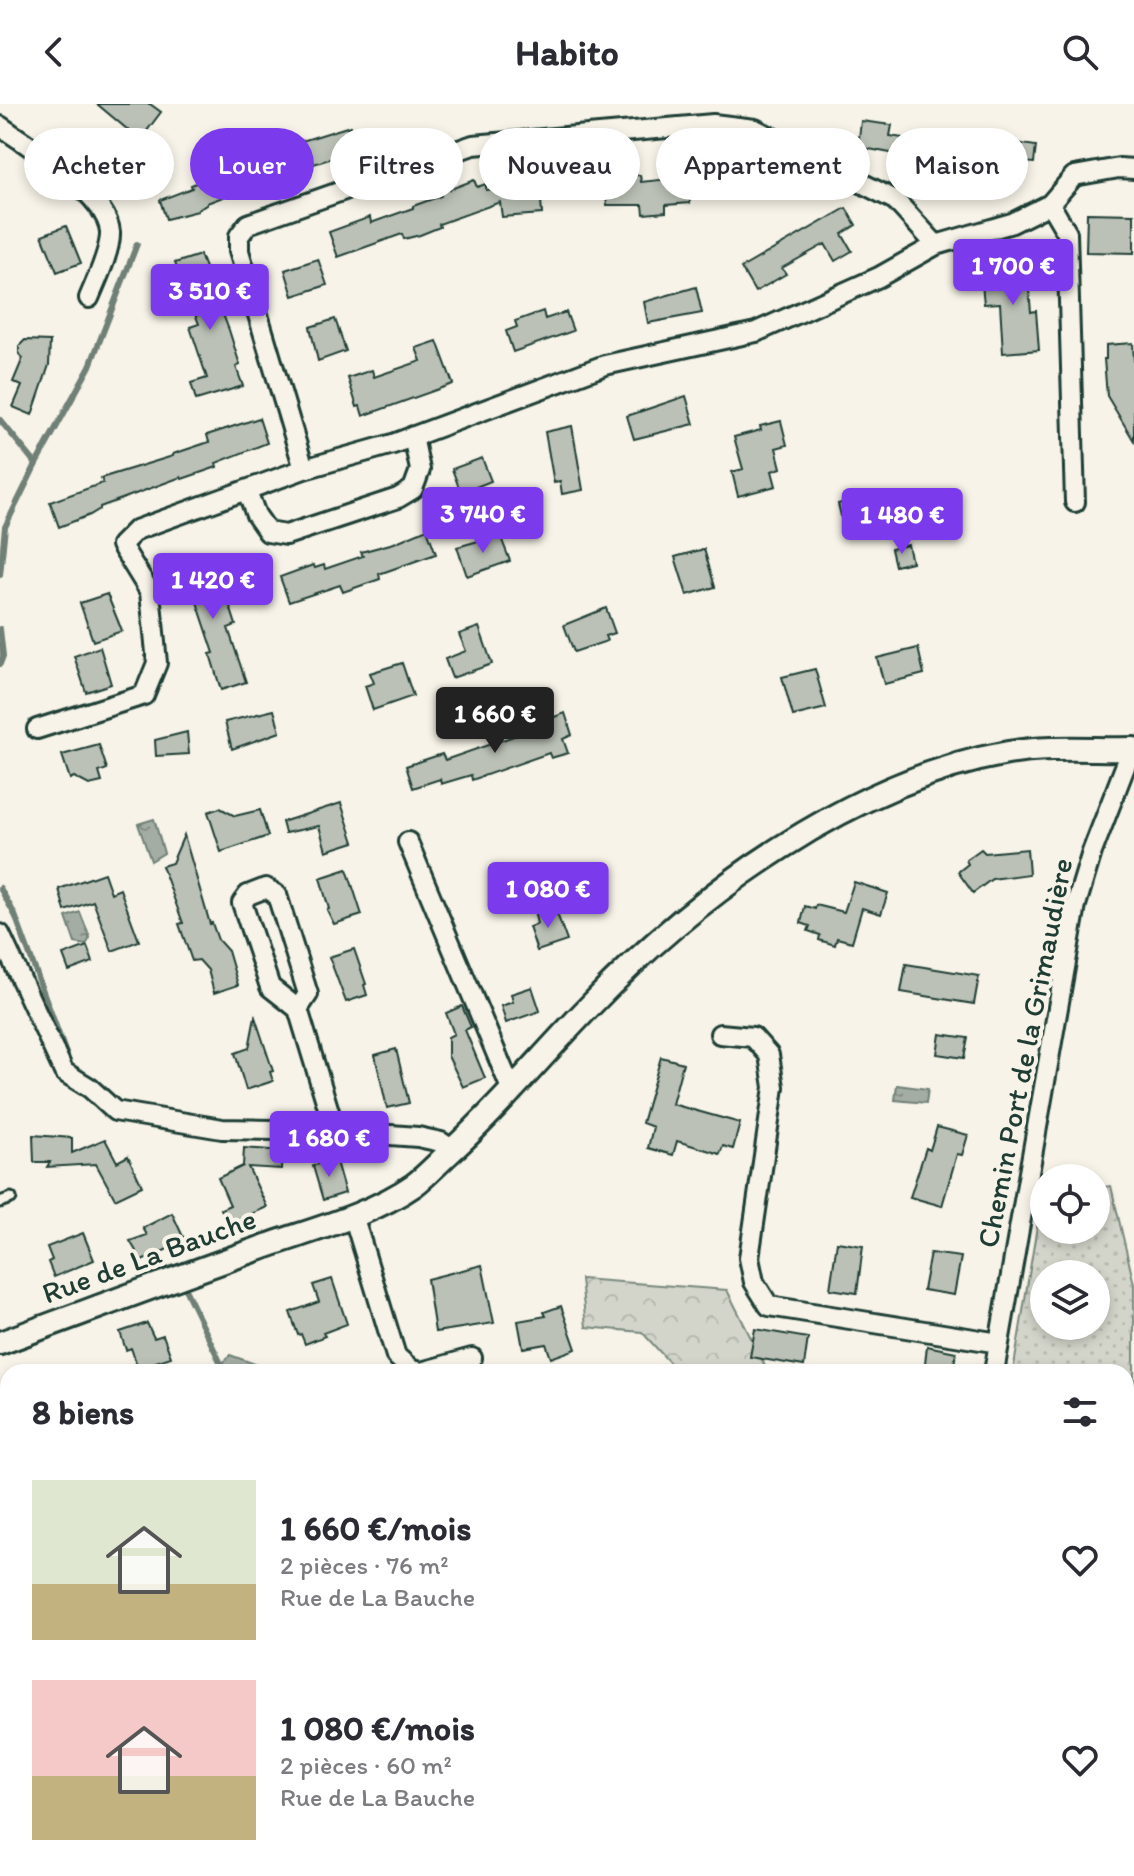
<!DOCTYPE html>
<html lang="fr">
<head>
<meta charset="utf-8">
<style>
	body { margin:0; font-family:Itim,sans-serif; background:#f2f2f3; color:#2b2b33; height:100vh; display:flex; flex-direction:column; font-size:30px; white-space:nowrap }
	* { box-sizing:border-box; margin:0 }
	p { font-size:26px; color:#7c7c81 }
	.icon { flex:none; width:44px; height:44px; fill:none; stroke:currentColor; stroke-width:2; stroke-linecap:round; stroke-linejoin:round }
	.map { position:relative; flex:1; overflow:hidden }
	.details { position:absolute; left:0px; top:1260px; width:1134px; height:512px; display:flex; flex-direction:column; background:#fff; border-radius:24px 24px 0 0; box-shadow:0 4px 12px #0003 }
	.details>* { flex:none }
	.top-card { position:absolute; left:24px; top:24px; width:1086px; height:72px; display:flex; gap:16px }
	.fabs { position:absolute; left:1030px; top:1060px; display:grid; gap:16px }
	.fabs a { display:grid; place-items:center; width:80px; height:80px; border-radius:50%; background:#fff; box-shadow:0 4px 12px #0003; font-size:40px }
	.price { position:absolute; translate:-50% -68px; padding:0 18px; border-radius:8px; background:#7c3aed; color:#fff; font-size:26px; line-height:52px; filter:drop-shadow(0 2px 4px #0008) }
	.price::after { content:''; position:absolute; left:50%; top:48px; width:24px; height:18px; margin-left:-12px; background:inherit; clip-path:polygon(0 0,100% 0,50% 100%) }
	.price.active { background:#222; color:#fff }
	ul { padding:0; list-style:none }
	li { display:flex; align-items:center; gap:24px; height:200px; padding:0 32px }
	li span { display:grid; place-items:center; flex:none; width:224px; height:160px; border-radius:0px; color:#555 }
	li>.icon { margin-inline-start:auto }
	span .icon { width:96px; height:96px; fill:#fffc; stroke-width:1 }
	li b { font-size:34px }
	h2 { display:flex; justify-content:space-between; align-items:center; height:96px; padding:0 32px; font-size:34px }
	.chip { padding:0 28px; border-radius:36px; background:#fff; box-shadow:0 4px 12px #0003; font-size:28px; line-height:72px }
	.chip.active { background:#7c3aed; color:#fff }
	header { display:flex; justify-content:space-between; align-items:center; height:104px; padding:0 32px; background:#fff; font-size:36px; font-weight:800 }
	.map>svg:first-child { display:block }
	.grass { fill:url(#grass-dots); stroke:#79897f; stroke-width:2; fill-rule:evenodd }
	.forest { fill:url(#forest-crowns); stroke:#79897f; stroke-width:2 }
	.water { fill:url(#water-ripples); stroke:#6f8077; stroke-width:2 }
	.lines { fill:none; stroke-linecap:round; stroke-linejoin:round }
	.stream { stroke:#6f8077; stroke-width:6 }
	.building { fill:#bbc1b6; stroke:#1f3d34; stroke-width:2 }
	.service-casing { stroke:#1f3d34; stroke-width:15 }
	.minor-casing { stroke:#1f3d34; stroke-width:24 }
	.tertiary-casing { stroke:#1f3d34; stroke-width:28 }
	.service { stroke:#f7f3e8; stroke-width:9 }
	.minor { stroke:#f7f3e8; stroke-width:18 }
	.tertiary { stroke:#f7f3e8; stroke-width:22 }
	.labels { text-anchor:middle; stroke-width:8; stroke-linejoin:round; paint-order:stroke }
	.street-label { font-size:30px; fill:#1f3d34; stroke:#f7f3e8 }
</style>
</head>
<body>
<header><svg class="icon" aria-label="back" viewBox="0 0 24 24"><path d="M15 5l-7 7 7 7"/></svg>Habito<svg class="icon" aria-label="search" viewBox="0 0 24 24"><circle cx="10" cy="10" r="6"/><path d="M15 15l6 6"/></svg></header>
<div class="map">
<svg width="1134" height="1772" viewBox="0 0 1134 1772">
	<defs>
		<pattern id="grass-dots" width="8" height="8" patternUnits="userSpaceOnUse" patternTransform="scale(2)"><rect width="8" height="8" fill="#d3d5ca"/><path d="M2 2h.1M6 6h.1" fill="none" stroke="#b5b8ae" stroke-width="1.8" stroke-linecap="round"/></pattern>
		<pattern id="forest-crowns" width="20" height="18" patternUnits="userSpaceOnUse" patternTransform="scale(2)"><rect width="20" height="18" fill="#d3d5ca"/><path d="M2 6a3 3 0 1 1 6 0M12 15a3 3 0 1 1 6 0" fill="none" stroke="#b5b8ae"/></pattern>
		<pattern id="water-ripples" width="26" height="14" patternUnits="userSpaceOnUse" patternTransform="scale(2)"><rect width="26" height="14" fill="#a4ada3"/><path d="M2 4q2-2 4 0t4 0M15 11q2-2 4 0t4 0" fill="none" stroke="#858e86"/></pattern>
	</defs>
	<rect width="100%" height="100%" fill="#f7f3e8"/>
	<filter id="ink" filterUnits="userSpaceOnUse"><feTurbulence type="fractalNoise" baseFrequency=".0125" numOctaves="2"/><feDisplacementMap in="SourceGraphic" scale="16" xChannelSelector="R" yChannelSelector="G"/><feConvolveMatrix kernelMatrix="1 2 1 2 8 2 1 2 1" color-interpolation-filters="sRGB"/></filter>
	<g filter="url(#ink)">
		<path class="grass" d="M1111 1082 1134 1180V1772H1045L1041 1764H1126V1268H1013L1042 1092 1044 1091V1126H1096V1084ZM1044 1170H1096V1222H1044Z
			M162 1764H311L328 1772H158Z"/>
		<path class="forest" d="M581 1175 727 1186 768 1268H678L642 1228 586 1223Z
			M0 1325 8 1330V1750L0 1746Z
			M8 1756V1764H162L158 1772H0Z
			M313 1764H952L951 1772H329Z"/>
		<path class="water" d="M154 715 164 749 151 757 138 720Z
			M80 808 90 834 86 841 75 839 66 813Z
			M897 981 928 985 926 999 895 996Z
			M230 1251 258 1261 265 1268H215Z"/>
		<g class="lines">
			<path class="stream" d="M0 316 36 360 5 423 0 471
				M36 360 90 262 137 140
				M0 525 3 552 0 560
				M0 784 15 811 68 955
				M186 1187 225 1268
				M0 1561 8 1564
				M479 1764 491 1772"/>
		</g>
		<path class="building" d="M97 0H150L161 8 140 36Z
			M861 17 892 21 890 32 915 36 912 53 858 43Z
			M350 22 358 46 304 63 305 65 287 71 286 69 207 99V101L198 105V107L166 115 160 96 192 84 191 81 218 70 217 66 234 60 233 55 249 49 250 52 285 39 286 42Z
			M1009 38 1036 42 1034 59 1023 58 1020 77 1013 82 974 76 973 84 940 79 944 50 999 57 1000 46 1008 47Z
			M589 68 591 88 554 91 552 70Z
			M640 71 641 78 688 73 690 99 666 101V108L644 110 643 101H607L604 74Z
			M474 76 477 83 486 80V86L540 82 542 110 502 113 500 98 439 120 440 123 420 131 404 135 402 130 338 153 329 128 370 113 371 119 413 104V102L441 92 440 89Z
			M846 104 856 121 842 130 852 147 835 157 825 140 782 164 786 170 755 188 741 164Z
			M1087 109 1134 110V149L1086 148Z
			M66 122 81 159 57 168 42 131Z
			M200 151 229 226 240 261 236 263 243 282 196 296 191 279 207 274 190 223 199 220 175 159Z
			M318 155 327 181 293 192 285 166Z
			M1027 162 1031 208 1036 207 1039 246 1003 249 1000 199 984 200 981 170 991 169 990 165Z
			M696 183 702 209 648 219 644 198Z
			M543 207 545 215 566 208 573 227 513 248 506 227 517 223 515 217Z
			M335 215 346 247 318 257 310 223Z
			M25 236 50 237 49 261 32 311 13 303 22 282 13 278 23 254 19 250V242Z
			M437 237 453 280 363 312 360 302 357 303 348 274 372 266 374 273 421 257 416 244Z
			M1133 239 1134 258V337L1107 292 1104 255H1106V241Z
			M686 292 694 320 634 335 627 312Z
			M259 314 267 339 216 359 217 363 182 375 181 373 100 403V405L90 411 59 423 50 398 103 379 101 374 173 352V350L209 338 207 331Z
			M781 317 787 341 776 344 781 364 772 367 776 382 738 392 732 368 743 365 734 333 761 326 760 322Z
			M572 322 583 386 562 390 560 377 554 379 545 328Z
			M482 354 491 377 461 389 452 365Z
			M871 391 877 416 844 424 838 400Z
			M427 425 436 450 379 470 380 475 343 488 340 481 289 498 280 473 313 461 315 464 324 461 325 465 363 452 361 448 394 439Z
			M500 431 510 457 467 472 457 443Z
			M908 441 912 458 895 462 891 445Z
			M704 445 715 483 687 491 675 453Z
			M199 452 213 492 225 487 236 521 228 524 246 578 221 586 210 550 214 549 193 486 182 490 173 462Z
			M107 490 122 527 93 537 80 499Z
			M606 504 615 529 605 532 607 537 574 548 564 521Z
			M479 523 492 560 452 574 445 555 466 547 459 530Z
			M100 543 111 580 86 588 74 552Z
			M918 544 924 570 884 580 877 554Z
			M402 559 413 592 373 606 365 582 374 579 370 569Z
			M815 565 826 604 793 612 782 573Z
			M274 606 280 628 232 645 225 618Z
			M565 609 572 631 563 635 568 649 551 654 549 649 472 676 471 671 441 680 440 675 413 684 406 662 442 650 445 656 540 623 538 619Z
			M187 628 189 650 156 652 155 636Z
			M99 641 107 665 99 668 102 678 89 681 74 673 70 675 62 651Z
			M341 699 354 738 326 747 319 722 285 729 282 718Z
			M220 704 235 712 260 706 268 732 221 748 208 708Z
			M184 731 210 820 212 819 218 836 228 847 238 881 214 889 208 866 199 856 192 857 179 820 183 819 162 762 172 759Z
			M981 745 985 749 1027 745 1029 770 992 775 973 789 958 768 968 760 966 756Z
			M347 765 362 811 334 820 327 806 329 805 320 774Z
			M104 769 111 789 120 785 139 837 112 847 93 797 65 807 59 785Z
			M854 778 888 789 881 810 862 804 852 838 837 834 835 841 819 836 820 831 808 827 810 822 801 819 805 802 815 805 816 801 844 808Z
			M555 804 567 837 537 847 529 823 537 820 535 811Z
			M87 842 93 858 69 867 63 851Z
			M354 845 366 880 364 881 367 891 346 898 329 853Z
			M906 860 979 872 974 900 901 888Z
			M532 883 540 907 506 919 501 902 513 898 511 890Z
			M462 902 471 923 465 926 485 974 463 983 448 952V933L454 930 446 909Z
			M255 913 273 967 270 968 273 977 246 986 235 949 249 944Z
			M940 930 968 934 964 954 937 950Z
			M396 945 409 999 387 1004 375 951Z
			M661 953 683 959 672 1000 740 1019 733 1045 723 1042 720 1050 677 1037 673 1051 648 1044 653 1023 642 1019Z
			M937 1023 968 1031 962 1051 957 1050 942 1102 910 1093 926 1044 930 1046Z
			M33 1031 72 1034V1049L105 1035 117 1058 128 1052 142 1082 115 1095 96 1060 47 1063 50 1058H34Z
			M244 1044 282 1047 281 1065 248 1063 267 1103 229 1120 221 1105 230 1101 218 1074 243 1062Z
			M335 1054 345 1089 323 1096 313 1062Z
			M172 1109 185 1137 142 1157 130 1137 147 1131 143 1124Z
			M83 1129 94 1156 54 1173 48 1158 52 1156 47 1143Z
			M837 1138 863 1142 857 1189 830 1185Z
			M930 1149 961 1153 954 1191 923 1186Z
			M482 1161 494 1219 435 1228 427 1175Z
			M332 1175 347 1220 323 1229 325 1232 305 1240 301 1230 298 1231 290 1208 319 1198 313 1181Z
			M561 1202 576 1245 551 1254 546 1240 523 1244 518 1217 546 1212 544 1208Z
			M147 1219 154 1234 163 1231 171 1253 138 1264 131 1244 126 1246 120 1228Z
			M755 1225 808 1234 804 1262 750 1253Z
			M927 1242 956 1248 953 1268H924Z"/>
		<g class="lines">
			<defs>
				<path id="service" d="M0 1098 11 1094"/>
				<path id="minor" d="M0 22C29 42 107 90 110 128 111 146 96 177 89 194
					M1050 100 1067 129 1075 398
					M304 365 239 147V132L248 120 473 41 713 20 755 25 895 96 936 141
					M247 387 256 411 268 428 286 431 398 394 413 385 420 366 413 332
					M37 625 144 591 157 559 150 488 121 441 136 426 304 365 393 340 605 261 756 228 879 173 936 141 1012 119 1050 100 1074 72 1119 64 1134 65
					M408 738 512 987
					M0 830 64 968 90 984 115 1007 222 1025 335 1027 418 1033 441 1038 453 1046
					M298 905 308 890 277 791 266 784 248 791 242 799 270 883 298 905 335 1027
					M720 930 753 933 769 951 774 983 749 1154 754 1178 769 1202 999 1239
					M353 1111 396 1252 412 1266 421 1268
					M421 1268 472 1254
					M994 1268 1076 801 1092 748 1128 655V645
					M970 1764 978 1772
					M909 1772 910 1764"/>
				<path id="tertiary" d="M0 1239C85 1208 170 1176 255 1146 307 1127 368 1113 414 1081 426 1072 437 1060 448 1050 499 1004 542 951 590 902 697 790 853 676 1008 649 1050 642 1092 646 1134 645"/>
			</defs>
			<use href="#service" class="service-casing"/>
			<use href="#minor" class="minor-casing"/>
			<use href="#tertiary" class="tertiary-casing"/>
			<use href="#service" class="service"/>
			<use href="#minor" class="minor"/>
			<use href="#tertiary" class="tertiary"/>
		</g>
	</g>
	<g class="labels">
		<g class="street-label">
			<text transform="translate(1025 949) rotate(-79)" y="10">Chemin Port de la Grimaudière</text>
			<text transform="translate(149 1152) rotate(-20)" y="10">Rue de La Bauche</text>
		</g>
	</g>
</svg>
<div class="fabs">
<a><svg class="icon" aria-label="locate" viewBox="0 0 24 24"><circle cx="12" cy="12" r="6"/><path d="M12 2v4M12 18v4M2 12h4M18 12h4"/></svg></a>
<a><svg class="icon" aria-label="layers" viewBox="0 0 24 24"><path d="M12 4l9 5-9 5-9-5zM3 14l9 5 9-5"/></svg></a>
</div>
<b class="price" style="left:1013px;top:203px">1 700 €</b>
<b class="price" style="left:210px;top:228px">3 510 €</b>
<b class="price" style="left:483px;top:451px">3 740 €</b>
<b class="price" style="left:902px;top:452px">1 480 €</b>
<b class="price" style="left:213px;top:517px">1 420 €</b>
<b class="price active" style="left:495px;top:651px">1 660 €</b>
<b class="price" style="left:548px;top:826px">1 080 €</b>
<b class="price" style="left:329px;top:1075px">1 680 €</b>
<div class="top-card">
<a class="chip">Acheter</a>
<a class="chip active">Louer</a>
<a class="chip">Filtres</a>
<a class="chip">Nouveau</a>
<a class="chip">Appartement</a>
<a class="chip">Maison</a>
</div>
<section class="details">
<h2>8 biens<svg class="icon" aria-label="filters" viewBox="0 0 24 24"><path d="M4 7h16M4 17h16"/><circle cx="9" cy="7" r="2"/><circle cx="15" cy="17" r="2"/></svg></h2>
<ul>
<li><span style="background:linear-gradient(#dfe7d0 65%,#c2b280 0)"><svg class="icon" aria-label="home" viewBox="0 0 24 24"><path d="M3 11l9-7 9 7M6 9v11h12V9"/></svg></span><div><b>1 660 €/mois</b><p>2 pièces · 76 m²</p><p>Rue de La Bauche</p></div><svg class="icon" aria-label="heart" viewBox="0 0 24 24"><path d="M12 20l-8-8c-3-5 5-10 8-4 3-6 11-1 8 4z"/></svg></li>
<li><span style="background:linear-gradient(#f6c9c9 60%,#c2b280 0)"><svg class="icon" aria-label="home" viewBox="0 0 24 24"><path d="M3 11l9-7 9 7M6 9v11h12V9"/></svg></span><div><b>1 080 €/mois</b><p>2 pièces · 60 m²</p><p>Rue de La Bauche</p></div><svg class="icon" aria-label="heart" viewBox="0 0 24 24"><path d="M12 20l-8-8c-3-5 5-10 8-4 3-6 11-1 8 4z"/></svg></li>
</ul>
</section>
</div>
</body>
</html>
